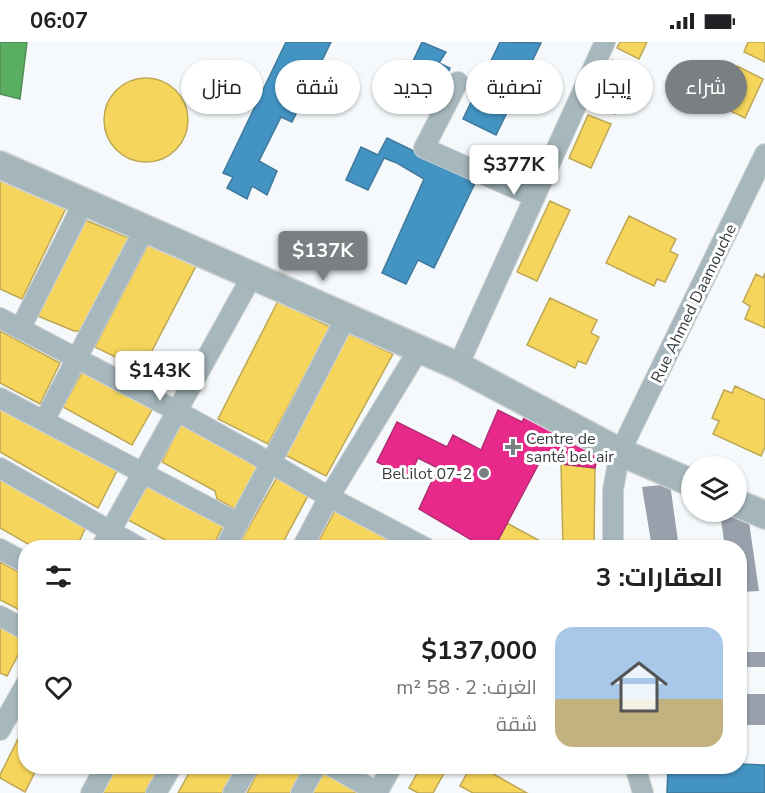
<!DOCTYPE html>
<html lang="ar">
<head>
<meta charset="utf-8">
<style>
	body { margin:0; font-family:"Nunito Sans",Cairo,sans-serif; background:#f6f6f6; color:#202124; direction:rtl; height:100vh; display:flex; flex-direction:column; font-size:22px; white-space:nowrap }
	* { box-sizing:border-box; margin:0 }
	p { font-size:20px; color:#757577 }
	.icon { flex:none; width:33px; height:33px; fill:none; stroke:currentColor; stroke-width:2; stroke-linecap:round; stroke-linejoin:round }
	.map { position:relative; flex:1; overflow:hidden; direction:ltr }
	.details { position:absolute; left:18px; top:498px; width:729px; height:234px; display:flex; flex-direction:column; background:#fff; border-radius:24px; box-shadow:0 2px 4px #0004; direction:rtl }
	.details>* { flex:none }
	.top-card { position:absolute; left:18px; top:18px; width:729px; height:54px; direction:rtl; display:flex; gap:12px }
	.buttons { position:absolute; left:681px; top:414px; display:grid; gap:12px }
	.buttons a { display:grid; place-items:center; width:66px; height:66px; border-radius:50%; background:#fff; box-shadow:0 2px 4px #0004; font-size:30px }
	.price { position:absolute; translate:-50% -51px; padding:0 14px; border-radius:6px; background:#fff; color:#222; font-size:20px; line-height:39px; filter:drop-shadow(0 2px 3px #0008) }
	.price::after { content:''; position:absolute; left:50%; top:36px; width:18px; height:14px; margin-left:-9px; background:inherit; clip-path:polygon(0 0,100% 0,50% 100%) }
	.price.active { background:#7a7f82; color:#fff }
	ul { padding:0; list-style:none }
	li { display:flex; align-items:center; gap:18px; height:150px; padding:0 24px }
	li+li { border-top:2px solid #e0e0e0 }
	li span { display:grid; place-items:center; flex:none; width:168px; height:120px; border-radius:18px; color:#555 }
	li>.icon { margin-inline-start:auto }
	span .icon { width:72px; height:72px; fill:#fffc; stroke-width:1 }
	li b { font-size:26px }
	h2 { display:flex; justify-content:space-between; align-items:center; height:72px; padding:0 24px; font-size:26px }
	.tag { padding:0 21px; border-radius:27px; background:#fff; box-shadow:0 2px 4px #0004; font-size:21px; line-height:54px }
	.tag.active { background:#7a7f82; color:#fff }
	.status { display:flex; justify-content:space-between; align-items:center; height:42px; padding:0 30px; background:#fff; direction:ltr }
	.status svg { height:16px; fill:currentColor }
	.map>svg:first-child { display:block }
	.homes { fill:#f6d55c; stroke:#bda754; stroke-width:1.5 }
	.schools { fill:#4393c3; stroke:#3f799c; stroke-width:1.5 }
	.health { fill:#e7298a; stroke:#b22f74; stroke-width:1.5 }
	.public { fill:#5aae61; stroke:#508c57; stroke-width:1.5 }
	.building { fill:#98a0ac }
	.lines { fill:none; stroke-linecap:round; stroke-linejoin:round }
	.street-casing { stroke:#d1d3d5; stroke-width:22 }
	.secondary-casing { stroke:#d1d3d5; stroke-width:30 }
	.street { stroke:#a6b8bd; stroke-width:20 }
	.secondary { stroke:#a5b6ba; stroke-width:27 }
	.poi-dot { fill:#7a7f82; stroke:#fff; stroke-width:2 }
	.labels { text-anchor:middle; stroke-width:6; stroke-linejoin:round; paint-order:stroke }
	.street-label { font-size:16px; fill:#373d41; stroke:#fff }
	.poi-label { font-size:16px; fill:#373d41; stroke:#fff; text-anchor:start }
</style>
</head>
<body>
<div class="status"><b>06:07</b><svg viewBox="0 0 49 12"><path d="M0 12V9h3v3zM5 12V6h3v6zM10 12V3h3v9zM15 12V0h3v12zM26 1h20v11H26zM47 4h2v5h-2z"/></svg></div>
<div class="map">
<svg width="765" height="751" viewBox="0 0 765 751">
	<rect width="100%" height="100%" fill="#f6f9fb"/>
	<path class="homes" d="M620 0H647L639 17 617 6Z
		M748 0H765V20L744 10Z
		M612 18 634 28 615 72 593 62Z
		M737 24 763 37 745 76 720 64Z
		M104 78a42 42 0 1 1 84 0a42 42 0 1 1-84 0Z
		M588 73 611 82 591 126 569 116Z
		M0 134 67 164 22 257 0 247Z
		M550 159 570 168 537 239 517 230Z
		M629 174 676 197 670 209 678 213 665 240 657 237 654 244 606 221Z
		M85 178 129 196 81 289H74L38 274Z
		M148 203 196 224 142 328 95 305Z
		M765 231V286L745 277 750 264 743 260 756 232 763 236Z
		M550 256 597 278 591 291 599 295 586 322 578 319 575 326 527 303Z
		M278 259 330 285 268 402 218 377Z
		M0 289 60 321 40 362 0 341Z
		M348 291 393 312 326 434 285 413Z
		M83 329 153 366 132 403 63 365Z
		M735 344 765 358V405L761 414 713 392 719 379 712 376 724 348 732 351Z
		M0 367 118 427 98 466 0 410Z
		M182 380 261 423 235 467 217 457 215 449 162 420Z
		M561 422 595 426 594 506H563Z
		M279 432 310 450 280 506H237Z
		M0 437 86 485 76 506H35L0 486Z
		M148 440 225 480 212 506H180L128 478Z
		M337 465 415 506H315Z
		M507 481 553 506H494Z
		M0 520 26 534V571L0 558Z
		M0 585 26 598 7 634 0 631Z
		M26 681V724H38L25 750 0 736V733Z
		M116 724H160L145 751H101Z
		M193 724H243L227 751H178Z
		M261 724H312L297 751H247Z
		M421 724H448L433 751H418L409 746Z
		M471 724H479L527 751H473L460 744Z
		M323 730 359 751H312Z"/>
	<path class="schools" d="M286 0H331L292 80 281 75 259 119 277 129 267 153 252 144 247 157 227 146 233 135 223 131Z
		M422 0 446 10 439 21 450 26 436 57 426 52 421 60 399 49Z
		M500 0 541 1 496 93 463 77Z
		M387 96 476 139 434 226 418 218 406 242 382 231 424 137 397 121 384 116 368 148 346 138 361 105 378 113Z
		M740 722 765 723V751H667L668 724H740Z"/>
	<path class="health" d="M529 367 599 408 595 426 561 422 544 412 494 506H485L419 467 438 426 418 416 409 436 377 420 397 380 447 405 453 393 481 408 498 368 522 380Z"/>
	<path class="public" d="M0 0H27L20 57 0 52Z"/>
	<path class="building" d="M670 442 679 506H652L642 445Z
		M747 466 759 549 740 550V506H725L720 470H736Z
		M740 610H765V625H740Z
		M740 652H765V683H740Z"/>
	<g class="lines">
		<defs>
			<path id="street" d="M458 40 424 106 535 155
				M0 276 177 369 271 421 329 455 426 506
				M20 287 84 160
				M458 324 605 0
				M0 356 238 481
				M44 379 145 186
				M0 426 140 506
				M101 506 252 234
				M225 506 284 396 346 275
				M302 506 329 455 419 307
				M613 506V448L620 410 765 112
				M0 507 26 521
				M0 574 26 588
				M0 688 26 642
				M331 724 379 751
				M635 724 643 751
				M91 751 106 724
				M156 751 172 724
				M233 751 249 724
				M301 751 316 724
				M377 751 392 724"/>
			<path id="secondary" d="M0 123 458 324 620 410 692 441
				M736 461 765 473"/>
		</defs>
		<use href="#street" class="street-casing"/>
		<use href="#secondary" class="secondary-casing"/>
		<use href="#street" class="street"/>
		<use href="#secondary" class="secondary"/>
	</g>
	<g class="poi-dot">
		<path d="M510 396h6v6h6v6h-6v6h-6v-6h-6v-6h6z"/>
		<circle cx="484" cy="431" r="6"/>
	</g>
	<g class="labels">
		<g class="street-label">
			<text transform="translate(693 261) rotate(-64)" y="6">Rue Ahmed Daamouche</text>
		</g>
		<g class="poi-label">
			<text x="526" y="402">Centre de<tspan x="526" dy="18">santé bel air</tspan></text>
			<text x="472" y="437" text-anchor="end">Bel.ilot 07-2</text>
		</g>
	</g>
</svg>
<div class="buttons">
<a><svg class="icon" aria-label="layers" viewBox="0 0 24 24"><path d="M12 4l9 5-9 5-9-5zM3 14l9 5 9-5"/></svg></a>
</div>
<b class="price" style="left:514px;top:154px">$377K</b>
<b class="price active" style="left:323px;top:240px">$137K</b>
<b class="price" style="left:160px;top:360px">$143K</b>
<div class="top-card">
<a class="tag active">شراء</a>
<a class="tag">إيجار</a>
<a class="tag">تصفية</a>
<a class="tag">جديد</a>
<a class="tag">شقة</a>
<a class="tag">منزل</a>
</div>
<section class="details">
<h2>العقارات: 3<svg class="icon" aria-label="filters" viewBox="0 0 24 24"><path d="M4 7h16M4 17h16"/><circle cx="9" cy="7" r="2"/><circle cx="15" cy="17" r="2"/></svg></h2>
<ul>
<li><span style="background:linear-gradient(#a9c7e8 60%,#c2b280 0)"><svg class="icon" aria-label="home" viewBox="0 0 24 24"><path d="M3 11l9-7 9 7M6 9v11h12V9"/></svg></span><div><b>$137,000</b><p>الغرف: 2 · 58 m²</p><p>شقة</p></div><svg class="icon" aria-label="heart" viewBox="0 0 24 24"><path d="M12 20l-8-8c-3-5 5-10 8-4 3-6 11-1 8 4z"/></svg></li>
</ul>
</section>
</div>
</body>
</html>
